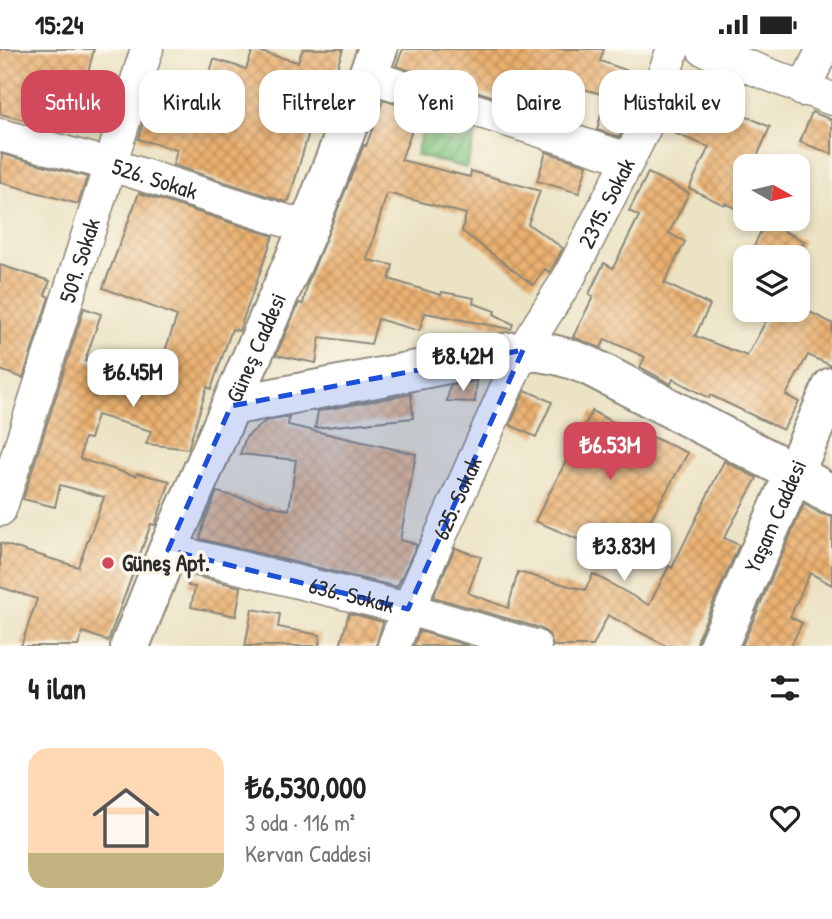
<!DOCTYPE html>
<html lang="tr">
<head>
<meta charset="utf-8">
<style>
	body { margin:0; font-family:"Patrick Hand",sans-serif; background:#f6f6f6; color:#222; height:100vh; display:flex; flex-direction:column; font-size:26px; white-space:nowrap }
	* { box-sizing:border-box; margin:0 }
	p { font-size:23px; color:#767676 }
	.icon { flex:none; width:38px; height:38px; fill:none; stroke:currentColor; stroke-width:2; stroke-linecap:round; stroke-linejoin:round }
	.map { position:relative; height:597px; overflow:hidden }
	.drawer { display:flex; flex-direction:column; background:#fff; flex:1 }
	.drawer>* { flex:none }
	.guide { position:absolute; left:21px; top:21px; width:791px; height:63px; display:flex; gap:14px }
	.needle { width:46px; rotate:98deg }
	.controls { position:absolute; left:733px; top:105px; display:grid; gap:14px }
	.controls a { display:grid; place-items:center; width:77px; height:77px; border-radius:14px; background:#fff; box-shadow:0 4px 10px #0003; font-size:35px }
	.price { position:absolute; translate:-50% -60px; padding:0 16px; border-radius:14px; background:#fff; color:#222; font-size:23px; line-height:46px; filter:drop-shadow(0 2px 4px #0008) }
	.price::after { content:''; position:absolute; left:50%; top:42px; width:21px; height:16px; margin-left:-10px; background:inherit; clip-path:polygon(0 0,100% 0,50% 100%) }
	.price.selected { background:#d1495b; color:#fff }
	ul { padding:0; list-style:none }
	li { display:flex; align-items:center; gap:21px; height:175px; padding:0 28px }
	li span { display:grid; place-items:center; flex:none; width:196px; height:140px; border-radius:21px; color:#555 }
	li>.icon { margin-inline-start:auto }
	span .icon { width:84px; height:84px; fill:#fffc; stroke-width:1 }
	li b { font-size:30px }
	h2 { display:flex; justify-content:space-between; align-items:center; height:84px; padding:0 28px; font-size:30px }
	.tag { padding:0 24px; border-radius:21px; background:#fff; box-shadow:0 4px 10px #0003; font-size:24px; line-height:63px }
	.tag.selected { background:#d1495b; color:#fff }
	.status { display:flex; justify-content:space-between; align-items:center; height:49px; padding:0 35px; background:#fff; direction:ltr }
	.status svg { height:19px; fill:currentColor }
	.map>svg:first-child { display:block }
	.garden { fill:url(#garden-furrows); stroke:#567855; stroke-width:2 }
	.building { fill:url(#building-cross-hatch) }
	.lines { fill:none; stroke-linecap:round; stroke-linejoin:round }
	.minor-casing { stroke:#8c8778; stroke-width:35 }
	.tertiary-casing { stroke:#8c8778; stroke-width:42 }
	.minor { stroke:#fff; stroke-width:32 }
	.tertiary { stroke:#fff; stroke-width:38 }
	.marked { fill:#1d4ed8; fill-opacity:0.2; stroke:#1d4ed8; stroke-width:5; stroke-dasharray:14 9; stroke-linejoin:round }
	.poi-dot { fill:#d1495b; stroke:#fbf7ec; stroke-width:2.5 }
	.labels { text-anchor:middle; stroke-width:7; stroke-linejoin:round; paint-order:stroke }
	.street-label { font-size:23px; fill:#2b2b2b; stroke:#fbf7ec }
	.poi-label { font-size:23px; font-weight:bold; fill:#2b2b2b; stroke:#fbf7ec; text-anchor:start }
</style>
</head>
<body>
<div class="status"><b>15:24</b><svg viewBox="0 0 49 12"><path d="M0 12V9h3v3zM5 12V6h3v6zM10 12V3h3v9zM15 12V0h3v12zM26 1h20v11H26zM47 4h2v5h-2z"/></svg></div>
<div class="map">
<svg width="832" height="597" viewBox="0 0 832 597">
	<defs>
		<pattern id="garden-furrows" width="10" height="10" patternUnits="userSpaceOnUse" patternTransform="scale(1.75)"><rect width="10" height="10" fill="#80c57f"/><path d="M-1 1l2-2M0 10L10 0M9 11l2-2" fill="none" stroke="#69a068"/></pattern>
		<pattern id="building-cross-hatch" width="8" height="8" patternUnits="userSpaceOnUse" patternTransform="scale(1.75)"><rect width="8" height="8" fill="#eab070"/><path d="M0 0l8 8M0 8l8-8" fill="none" stroke="#be8f5c"/></pattern>
	</defs>
	<rect width="100%" height="100%" fill="#fbf7ec"/>
	<filter id="ink" filterUnits="userSpaceOnUse"><feTurbulence type="fractalNoise" baseFrequency=".0143" numOctaves="2"/><feDisplacementMap in="SourceGraphic" scale="14" xChannelSelector="R" yChannelSelector="G"/><feConvolveMatrix kernelMatrix="1 2 1 2 8 2 1 2 1" color-interpolation-filters="sRGB"/></filter>
	<filter id="wash" filterUnits="userSpaceOnUse"><feTurbulence type="fractalNoise" baseFrequency=".00686" numOctaves="4" result="noise"/><feDisplacementMap in="SourceGraphic" scale="28" xChannelSelector="R" yChannelSelector="G"/><feGaussianBlur stdDeviation="1.57" result="paint"/><feColorMatrix in="noise" values="0 0 0 0 0 0 0 0 0 0 0 0 0 0 0 0 0 1.4 0 .05"/><feComposite in="paint" operator="in"/></filter>
	<g filter="url(#wash)">
		<rect width="100%" height="100%" fill="#ece3c4"/>
		<path class="garden" d="M429 56 480 71 466 119 416 106Z"/>
		<g id="blocks">
			<path class="building" d="M0 0H94L77 68 27 56 24 71 0 65Z
				M303 0H343L324 61 316 59 289 151 286 153 173 116 177 101 138 90 148 58 195 72 214 10 246 20 253 1 298 13Z
				M403 0H604L600 12 640 26 620 88 597 81 606 46 564 35 555 67 396 17Z
				M693 43 770 78 753 117H746V165L725 154 724 156 689 139 709 98 676 85Z
				M383 51 419 62 401 111 470 128 471 122 540 142 528 175 563 199 550 223 545 220 533 236 462 182 466 165 387 144 367 211 393 216 389 230 441 246 442 243 474 249 473 254 495 262 494 265 513 275 511 280 425 264 419 282 378 270 371 295 320 288 316 314 276 306 299 254 303 255 308 233 364 96 366 97Z
				M812 63 832 71V105L800 93Z
				M546 103 587 116 579 144 537 132Z
				M2 105 87 128 78 155 0 133Z
				M648 124 689 144 669 184 685 193 664 234 710 256 695 287 747 307 772 261H806L832 274V317L808 306 786 346 799 353 783 381 710 346 709 349 673 330 671 335 664 331 640 318 645 308 605 290 601 299 573 288 593 248 589 245 604 214 613 219 639 167 629 162Z
				M139 144 273 187 239 282 232 280 211 340 207 338 188 400 146 395 151 382 97 366 90 390 84 389 80 410 136 427 137 424 170 432 155 476 151 475 108 592 83 583 78 597H21L37 550 0 538V494L78 518 104 448 60 436 55 458 23 450 84 259 101 265 85 312 154 334 177 267 103 239Z
				M765 173 804 192 796 208H749Z
				M0 216 50 232 45 246 49 248 23 329 0 321Z
				M477 332 475 353 447 352 450 337Z
				M525 341 552 353 536 388 510 376Z
				M411 345 413 369 315 379 318 362Z
				M592 362 629 382 630 378 688 404 637 494 606 476 594 497 535 472Z
				M289 368 288 376 416 405 400 491 417 496 397 538 200 490 204 474 217 443 289 461 296 411 240 405 246 388 266 372Z
				M724 412 757 429 724 489 739 496 698 588 697 597H666L608 566 593 597H553L549 585 540 579 433 548 455 499 481 508 468 544 508 559 518 523 585 541 593 525 649 556 669 517 672 519Z
				M804 455 821 465 832 468V536L810 524 790 568 802 574 791 597H742Z
				M191 526 241 538 236 567 191 558 195 538 188 537Z
				M252 560 280 565 278 578 320 586 319 597H245Z
				M349 564 383 573 376 597H340Z
				M419 582 469 597H414Z"/>
		</g>
	</g>
	<g filter="url(#ink)">
		<use href="#blocks" fill-opacity="0" stroke="#8c8778" stroke-width="2"/>
		<g class="lines">
			<defs>
				<g id="minor">
					<path d="M703 0 832 50"/>
					<path d="M368 27 629 110"/>
					<path d="M803 41 823 0"/>
					<path id="s1" d="M0 86 112 116 308 179"/>
					<path id="s2" d="M0 461 147 0"/>
					<path id="s3" d="M168 501 408 560 535 597"/>
					<path id="s4" d="M394 597 408 560 523 301 569 228 644 80 673 0"/>
				</g>
				<g id="tertiary">
					<path d="M231 357 510 303C538 300 563 306 589 317L793 423 832 446"/>
					<path id="s5" d="M130 597 168 501 308 179 378 0"/>
					<path id="s6" d="M718 597 832 338"/>
				</g>
			</defs>
			<use href="#minor" class="minor-casing"/>
			<use href="#tertiary" class="tertiary-casing"/>
			<use href="#minor" class="minor"/>
			<use href="#tertiary" class="tertiary"/>
		</g>
	</g>
	<path class="marked" d="M523 301 408 560 168 501 231 357Z"/>
	<circle class="poi-dot" cx="108" cy="514" r="7"/>
	<g class="labels">
		<g class="street-label">
			<text dy="8" stroke="none"><textPath href="#s1" startOffset="161">526. Sokak</textPath></text>
			<text dy="8" stroke="none"><textPath href="#s4" startOffset="492">2315. Sokak</textPath></text>
			<text dy="8" stroke="none"><textPath href="#s2" startOffset="262">509. Sokak</textPath></text>
			<text dy="8" stroke="none"><textPath href="#s5" startOffset="324">Güneş Caddesi</textPath></text>
			<text dy="8" stroke="none"><textPath href="#s4" startOffset="161">625. Sokak</textPath></text>
			<text dy="8" stroke="none"><textPath href="#s6" startOffset="142">Yaşam Caddesi</textPath></text>
			<text dy="8" stroke="none"><textPath href="#s3" startOffset="189">636. Sokak</textPath></text>
		</g>
		<g class="poi-label">
			<text x="122" y="522">Güneş Apt.</text>
		</g>
	</g>
</svg>
<div class="controls">
<a><svg class="needle" viewBox="-14 -14 28 28"><path d="M0-13l5 13h-10z" fill="#e53935"/><path d="M0 13l5-13h-10z" fill="#767676"/></svg></a>
<a><svg class="icon" aria-label="layers" viewBox="0 0 24 24"><path d="M12 4l9 5-9 5-9-5zM3 14l9 5 9-5"/></svg></a>
</div>
<b class="price" style="left:463px;top:344px">₺8.42M</b>
<b class="price" style="left:133px;top:360px">₺6.45M</b>
<b class="price selected" style="left:610px;top:433px">₺6.53M</b>
<b class="price" style="left:624px;top:534px">₺3.83M</b>
<div class="guide">
<a class="tag selected">Satılık</a>
<a class="tag">Kiralık</a>
<a class="tag">Filtreler</a>
<a class="tag">Yeni</a>
<a class="tag">Daire</a>
<a class="tag">Müstakil ev</a>
</div>
</div>
<section class="drawer">
<h2>4 ilan<svg class="icon" aria-label="filters" viewBox="0 0 24 24"><path d="M4 7h16M4 17h16"/><circle cx="9" cy="7" r="2"/><circle cx="15" cy="17" r="2"/></svg></h2>
<ul>
<li><span style="background:linear-gradient(#ffd9b3 75%,#c2b280 0)"><svg class="icon" aria-label="home" viewBox="0 0 24 24"><path d="M3 11l9-7 9 7M6 9v11h12V9"/></svg></span><div><b>₺6,530,000</b><p>3 oda · 116 m²</p><p>Kervan Caddesi</p></div><svg class="icon" aria-label="heart" viewBox="0 0 24 24"><path d="M12 20l-8-8c-3-5 5-10 8-4 3-6 11-1 8 4z"/></svg></li>
</ul>
</section>
</body>
</html>
